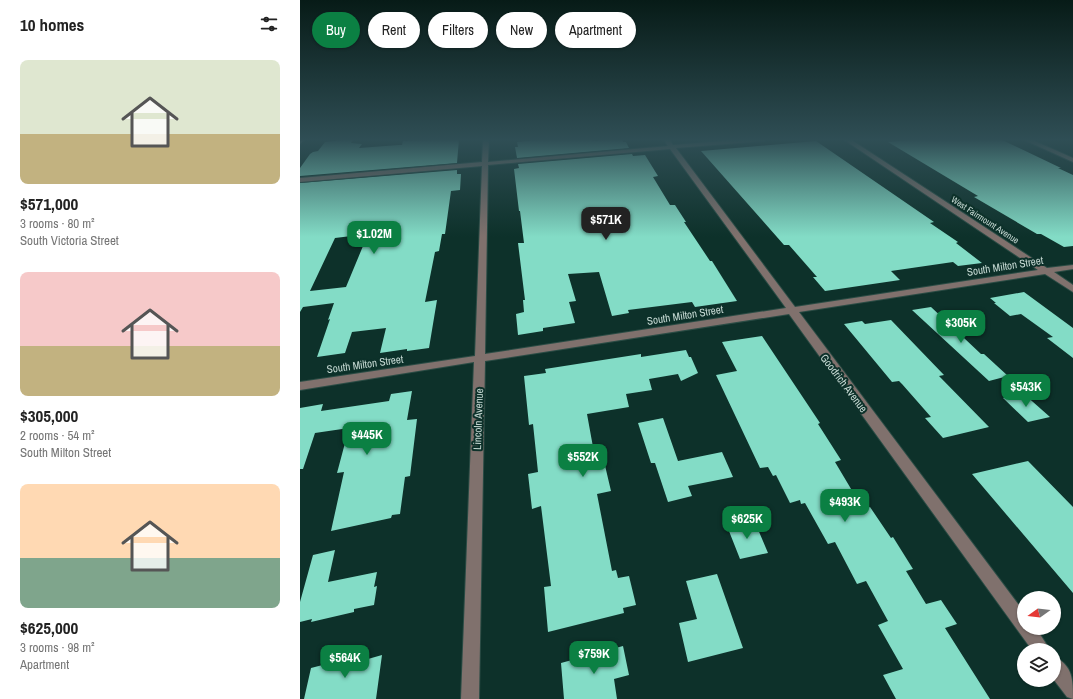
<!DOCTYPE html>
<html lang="en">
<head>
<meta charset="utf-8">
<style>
	body { margin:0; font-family:"Archivo Narrow",sans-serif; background:#f2f2f2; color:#222; height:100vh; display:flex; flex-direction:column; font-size:15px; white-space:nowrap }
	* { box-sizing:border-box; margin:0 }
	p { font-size:13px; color:#767676 }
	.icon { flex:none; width:22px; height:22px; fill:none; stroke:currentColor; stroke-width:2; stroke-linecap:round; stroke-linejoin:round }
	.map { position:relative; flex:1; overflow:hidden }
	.panel { display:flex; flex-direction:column; background:#fff; width:300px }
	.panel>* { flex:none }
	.top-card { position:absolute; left:12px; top:12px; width:380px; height:36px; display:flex; gap:8px }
	.needle { width:26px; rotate:255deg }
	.controls { position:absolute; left:717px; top:591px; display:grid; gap:8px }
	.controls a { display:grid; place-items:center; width:44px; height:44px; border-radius:50%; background:#fff; box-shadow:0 1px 3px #0004; font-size:20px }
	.price { position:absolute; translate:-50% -34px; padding:0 9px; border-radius:8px; background:#0b8043; color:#fff; font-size:13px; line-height:26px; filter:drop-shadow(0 1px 2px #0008) }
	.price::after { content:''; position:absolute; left:50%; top:24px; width:12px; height:9px; margin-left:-6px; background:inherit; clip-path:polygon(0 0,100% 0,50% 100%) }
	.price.selected { background:#222; color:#fff }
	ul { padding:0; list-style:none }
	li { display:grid; align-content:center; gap:8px; height:212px; padding:0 20px }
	li span { display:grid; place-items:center; height:124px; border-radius:8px; color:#555 }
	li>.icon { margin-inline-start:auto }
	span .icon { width:72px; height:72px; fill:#fffc; stroke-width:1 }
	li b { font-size:17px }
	h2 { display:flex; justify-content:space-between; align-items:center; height:48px; padding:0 20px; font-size:17px }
	.chip { padding:0 14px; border-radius:18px; background:#fff; box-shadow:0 1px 3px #0004; font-size:14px; line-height:36px }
	.chip.selected { background:#0b8043; color:#fff }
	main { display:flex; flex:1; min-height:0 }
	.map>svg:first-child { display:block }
	.building { fill:#83dcc6; fill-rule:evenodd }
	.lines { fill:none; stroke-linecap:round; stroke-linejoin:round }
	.minor-casing { stroke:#2b4c45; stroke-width:2 }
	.major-casing { stroke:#2b4c45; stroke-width:2 }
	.minor { fill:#80716d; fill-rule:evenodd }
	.major { fill:#d6b8af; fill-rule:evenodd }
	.labels { text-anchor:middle; stroke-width:4; stroke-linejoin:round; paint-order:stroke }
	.far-street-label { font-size:9px; fill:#c6d9d3; stroke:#0d312a }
	.street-label { font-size:11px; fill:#c6d9d3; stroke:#0d312a }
</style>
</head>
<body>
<main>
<section class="panel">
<h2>10 homes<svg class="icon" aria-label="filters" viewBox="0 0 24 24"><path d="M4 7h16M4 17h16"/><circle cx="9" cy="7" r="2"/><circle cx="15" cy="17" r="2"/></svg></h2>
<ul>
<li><span style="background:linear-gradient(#dfe7d0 60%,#c2b280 0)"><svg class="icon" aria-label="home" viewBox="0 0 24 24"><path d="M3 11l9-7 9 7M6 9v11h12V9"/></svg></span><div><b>$571,000</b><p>3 rooms · 80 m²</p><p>South Victoria Street</p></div></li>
<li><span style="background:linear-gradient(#f6c9c9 60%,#c2b280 0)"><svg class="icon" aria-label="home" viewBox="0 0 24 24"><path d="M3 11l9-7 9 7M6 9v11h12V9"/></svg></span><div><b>$305,000</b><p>2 rooms · 54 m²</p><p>South Milton Street</p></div></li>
<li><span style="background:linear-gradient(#ffd9b3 60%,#7fa58c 0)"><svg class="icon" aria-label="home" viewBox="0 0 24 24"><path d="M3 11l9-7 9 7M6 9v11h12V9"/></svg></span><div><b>$625,000</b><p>3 rooms · 98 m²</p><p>Apartment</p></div></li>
</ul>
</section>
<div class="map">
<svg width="773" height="699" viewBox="0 0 773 699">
	<rect width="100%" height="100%" fill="#0d312a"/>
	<path class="building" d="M53 139 51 143 62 144 59 148 99 145H102L103 141 159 139 157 163 0 176V168L10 154 13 152 18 151 25 142Z
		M249 139H290L293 141 322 139 323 142H326L329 148 217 158 215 147H218L217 142Z
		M620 139H700L761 168H758L773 175V246L764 247 741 234H737L674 197 678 196 588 142Z
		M516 141 634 222 630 223 658 242 656 243 682 263 658 266 653 262 591 271 600 280 525 291 513 277H517L489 245H484L401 151Z
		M332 154 333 156 345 155 358 176 353 177 370 205H375L386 222H384L410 261H412L437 301 395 307 392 302 328 310 329 313 312 316 299 272 268 274 276 301 269 302 275 323 243 328V331L218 335 216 314 224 312 223 300H225L218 243H224L220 211H219L214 169 219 168 218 164Z
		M157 170V174H161L160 190 151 191 145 234H142L139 251 135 252 125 302 137 300 129 348 107 351V349L80 353 86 328 52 332 45 353 17 357 30 319 28 320 34 303 3 307 0 312V183ZM68 234 46 287 10 291 35 238Z
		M724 292 773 328V358L747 338 753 337 721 314 710 316 694 303H696L690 298Z
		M631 307 681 354H684L708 376 689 381 612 310Z
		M591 320 644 375 639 376 689 427 643 438 625 418 631 417 602 384 599 381 592 382 544 324 562 321 565 324Z
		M462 336 520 423 518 424 541 460 535 462 563 509 570 507 591 538 593 537 613 569 606 571 626 604 641 600 657 624 645 628 690 699H596L583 675 603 669 578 625 588 621 566 581 557 584 535 542 528 544 505 503 501 504 500 500 490 503 476 475 473 476 468 467 460 468 416 375 437 371 422 342Z
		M386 350 389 357H391L398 373 381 381 378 374 349 379 352 390 326 394 329 407 287 414 295 458 303 457 311 491 297 494 312 571 316 570 318 578 329 576 336 605 323 608 324 613 248 632 244 587 251 586 241 506 232 509 228 474 238 472 233 424 229 425 224 376 246 373 245 369 341 354V357Z
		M112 391 107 420 117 419 110 476 105 477 100 514 92 515 91 518 31 531 44 472 37 473 49 428 15 433 3 469H0V408L23 404 21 411 89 401 91 394Z
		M724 394 750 417 728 422 703 398Z
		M363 418 378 461 422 452 433 477 388 486 392 496 368 502 355 463H351L338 423Z
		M728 461 773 507V593L672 474Z
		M454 520 468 553 440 559 427 526Z
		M35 550 28 582 77 572 74 587 77 586 74 605 54 609V612L11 622 12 619 0 622V602L13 555Z
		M417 574 443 648 388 662 379 623 397 619 386 581Z
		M323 646 329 675 314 679 317 699H264L261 663Z
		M69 653 68 659 82 655 76 699H4L11 668Z"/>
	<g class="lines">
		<defs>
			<path id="minor" d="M183 139H189L188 162 368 146 363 139H369L373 145 445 139H467L464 141 376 148 495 307 738 270 543 139H550L747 268 773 265V269L754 272 773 285V292L745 274 499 312 724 612V628H736L750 650H732L489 314 185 361 179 699H161L174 362 0 390V382L175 356 182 166 0 182V178L182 162ZM370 149 486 308 185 354 188 165Z
				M722 139H730L773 158V162Z
				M754 657C773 665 773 681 773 699L767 697 754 680Z"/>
			<path id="major" d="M0 139H5L0 144Z"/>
		</defs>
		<use href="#minor" class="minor-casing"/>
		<use href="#major" class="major-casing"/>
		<use href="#minor" class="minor"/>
		<use href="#major" class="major"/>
	</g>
	<linearGradient id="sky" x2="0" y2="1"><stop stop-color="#071b17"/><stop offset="0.59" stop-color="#2f4e55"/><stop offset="1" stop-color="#2f4e55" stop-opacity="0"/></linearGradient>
	<rect width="773" height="237" fill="url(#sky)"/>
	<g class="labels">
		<g class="far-street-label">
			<text transform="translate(685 220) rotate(33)" y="3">West Fairmount Avenue</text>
		</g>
		<g class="street-label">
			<text transform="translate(705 266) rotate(-9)" y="4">South Milton Street</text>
			<text transform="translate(385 315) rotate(-9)" y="4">South Milton Street</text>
			<text transform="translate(65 364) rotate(-8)" y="4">South Milton Street</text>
			<text transform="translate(544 383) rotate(53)" y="4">Goodrich Avenue</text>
			<text transform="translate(178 419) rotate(-88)" y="4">Lincoln Avenue</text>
		</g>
	</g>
</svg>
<div class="controls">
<a><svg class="needle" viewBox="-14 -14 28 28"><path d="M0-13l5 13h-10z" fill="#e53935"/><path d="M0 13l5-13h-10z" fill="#767676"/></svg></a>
<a><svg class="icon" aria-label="layers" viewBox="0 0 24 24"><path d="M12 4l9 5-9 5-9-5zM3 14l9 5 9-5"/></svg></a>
</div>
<b class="price selected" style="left:306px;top:241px">$571K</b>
<b class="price" style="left:74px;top:255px">$1.02M</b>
<b class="price" style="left:661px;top:344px">$305K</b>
<b class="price" style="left:726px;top:408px">$543K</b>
<b class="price" style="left:67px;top:456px">$445K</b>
<b class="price" style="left:283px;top:478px">$552K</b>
<b class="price" style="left:545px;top:523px">$493K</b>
<b class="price" style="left:447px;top:540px">$625K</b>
<b class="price" style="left:294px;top:675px">$759K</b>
<b class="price" style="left:45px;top:679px">$564K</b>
<div class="top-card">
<a class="chip selected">Buy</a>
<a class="chip">Rent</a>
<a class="chip">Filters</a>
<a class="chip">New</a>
<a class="chip">Apartment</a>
</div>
</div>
</main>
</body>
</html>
